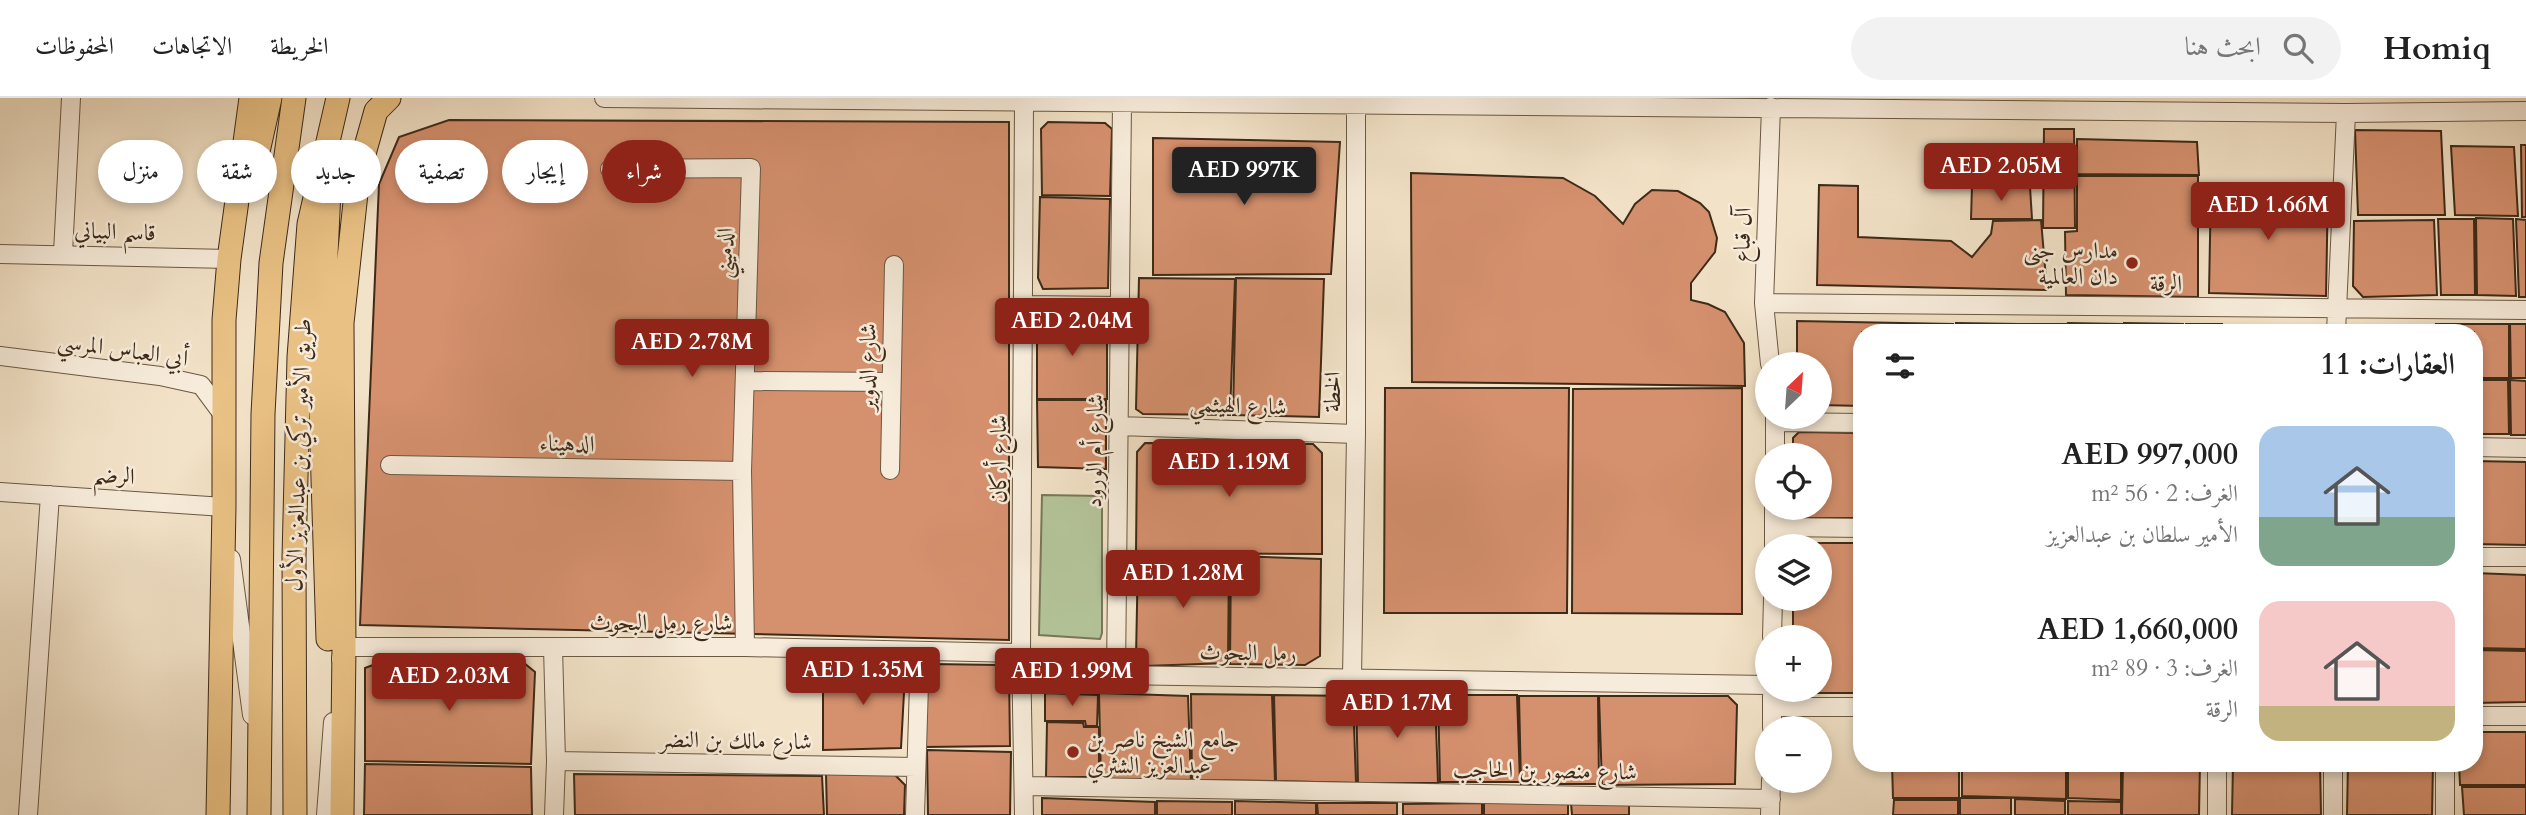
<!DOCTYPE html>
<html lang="ar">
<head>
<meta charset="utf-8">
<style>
	body { margin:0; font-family:Cardo,Amiri,serif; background:#f2f2f2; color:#222; direction:rtl; height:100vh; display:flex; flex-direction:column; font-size:26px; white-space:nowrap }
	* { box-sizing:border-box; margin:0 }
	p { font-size:23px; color:#767676 }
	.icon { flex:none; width:38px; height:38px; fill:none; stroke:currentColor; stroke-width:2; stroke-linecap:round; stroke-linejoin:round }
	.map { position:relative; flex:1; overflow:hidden; direction:ltr }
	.sheet { position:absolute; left:1853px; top:226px; width:630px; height:448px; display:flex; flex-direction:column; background:#fff; border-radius:28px; box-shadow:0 4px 10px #0003; direction:rtl }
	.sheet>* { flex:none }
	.banner { position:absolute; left:21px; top:42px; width:665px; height:63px; direction:rtl; display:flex; gap:14px }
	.needle { width:46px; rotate:25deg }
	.controls { position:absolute; left:1755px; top:254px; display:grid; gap:14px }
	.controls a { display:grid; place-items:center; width:77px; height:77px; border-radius:50%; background:#fff; box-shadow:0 4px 10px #0003; font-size:35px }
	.price { position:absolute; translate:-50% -60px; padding:0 16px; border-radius:7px; background:#8f2418; color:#fff; font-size:23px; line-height:46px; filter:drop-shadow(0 2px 4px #0008) }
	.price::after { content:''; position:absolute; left:50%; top:42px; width:21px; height:16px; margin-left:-10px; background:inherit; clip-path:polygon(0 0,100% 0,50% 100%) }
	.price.on { background:#222; color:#fff }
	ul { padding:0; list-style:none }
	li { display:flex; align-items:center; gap:21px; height:175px; padding:0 28px }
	li span { display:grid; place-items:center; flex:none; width:196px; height:140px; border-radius:21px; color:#555 }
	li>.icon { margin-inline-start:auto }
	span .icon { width:84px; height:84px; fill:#fffc; stroke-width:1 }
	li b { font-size:30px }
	h2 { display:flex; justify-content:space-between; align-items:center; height:84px; padding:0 28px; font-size:30px }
	.chip { padding:0 24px; border-radius:32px; background:#fff; box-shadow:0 4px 10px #0003; font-size:24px; line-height:63px }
	.chip.on { background:#8f2418; color:#fff }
	header { display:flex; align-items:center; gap:42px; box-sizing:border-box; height:98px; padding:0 35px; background:#fff; border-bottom:2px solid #e0e0e0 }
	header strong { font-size:33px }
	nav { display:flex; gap:38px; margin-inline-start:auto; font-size:24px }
	.search { width:490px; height:63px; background:#f2f2f2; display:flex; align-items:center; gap:18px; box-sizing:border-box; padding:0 24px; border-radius:38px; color:#767676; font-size:26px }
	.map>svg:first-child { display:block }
	.green { fill:#b4c49a; stroke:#797759; stroke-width:2 }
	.building { fill:#d5906e; stroke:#3e2a18; stroke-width:2 }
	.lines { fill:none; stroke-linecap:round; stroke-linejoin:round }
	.minor-casing { stroke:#6b5844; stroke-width:20 }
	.major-casing { stroke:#3e2a18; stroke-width:25 }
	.minor { stroke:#f7ecdb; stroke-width:18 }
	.major { stroke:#e9c184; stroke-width:23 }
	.poi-dot { fill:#8f2418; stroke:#f7ecdb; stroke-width:2.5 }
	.labels { text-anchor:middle; stroke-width:5; stroke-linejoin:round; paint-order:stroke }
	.street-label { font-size:23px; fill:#3e2a18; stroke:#f7ecdb }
	.poi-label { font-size:23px; fill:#3e2a18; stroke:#f7ecdb; text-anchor:end }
</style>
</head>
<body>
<header>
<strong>Homiq</strong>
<div class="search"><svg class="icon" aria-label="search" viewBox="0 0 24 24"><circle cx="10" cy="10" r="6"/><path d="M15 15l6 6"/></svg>ابحث هنا</div>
<nav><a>الخريطة</a><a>الاتجاهات</a><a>المحفوظات</a></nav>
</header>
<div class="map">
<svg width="2526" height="717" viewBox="0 0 2526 717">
	<rect width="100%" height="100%" fill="#f2e2c7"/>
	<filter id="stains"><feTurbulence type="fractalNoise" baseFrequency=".00286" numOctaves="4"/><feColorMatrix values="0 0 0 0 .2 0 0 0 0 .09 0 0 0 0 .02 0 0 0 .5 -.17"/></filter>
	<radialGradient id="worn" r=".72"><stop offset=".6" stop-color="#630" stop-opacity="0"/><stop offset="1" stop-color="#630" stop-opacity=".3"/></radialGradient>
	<path class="green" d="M1042 397 1102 398V535L1100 541 1039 537Z"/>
	<path class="building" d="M449 22 1009 24V542L360 527 379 86 399 39Z
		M1048 24 1105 25 1112 31 1110 98 1042 97 1041 31Z
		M2044 31H2074L2075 130H2043Z
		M2355 32 2441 33 2445 117H2358Z
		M1153 40 1340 44 1331 176 1153 177Z
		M2077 41 2197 44 2199 77 2077 76Z
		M2521 47H2526V119H2522Z
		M2451 48 2514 49 2518 118 2455 117Z
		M1411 75 1563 80 1595 98 1623 126 1635 106 1652 92 1678 93 1700 105 1709 114 1717 140 1715 154 1691 185V202L1708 206 1725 214 1744 245 1745 288 1412 284Z
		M2077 78H2198V199L2066 197 2065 134 2077 133Z
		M1819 87 1858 88V139L1951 143 1972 159 1991 136 1993 123 2041 122 2047 192 1817 187Z
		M2211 87H2262L2263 105 2288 104 2290 89 2328 90 2326 198 2209 195Z
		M1972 88 2030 89 2032 121H1971Z
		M1040 99 1110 101 1108 190 1043 191 1038 180Z
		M2476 120 2513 121 2516 198 2477 197Z
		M2438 121H2474L2475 197H2441Z
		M2516 121 2526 122V199H2519Z
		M2434 122 2437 197 2363 199 2353 188 2354 123Z
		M1139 180 1235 181 1230 317 1143 316 1136 311Z
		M1236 180 1324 181 1319 319 1233 317Z
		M1043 219H1098L1107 226V301H1037V222Z
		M1797 223 1953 226V234H1862V308L1820 307V266H1797Z
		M1956 225 2017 226V234H1956Z
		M2068 225 2122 226V234H2069Z
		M2124 225 2183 226 2184 234H2124Z
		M2019 226H2066V234H2019Z
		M2186 226H2222V234H2186Z
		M2436 226H2509V280H2474V234H2437Z
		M2510 226H2526V280H2511Z
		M2223 227H2258V234H2223Z
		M2262 227H2320L2324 234H2263Z
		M2474 282H2508L2509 336H2474Z
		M2510 282 2526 283V337H2511Z
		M1385 290H1569L1567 515H1384Z
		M1742 290V516L1572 515 1573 291Z
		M1037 302H1106V371L1038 369Z
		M1799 334 1862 335V420H1793V410H1820V357H1793V340Z
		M1145 345 1313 346 1322 355V456L1136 455 1137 354Z
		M2474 363 2526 364V447L2474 446Z
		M1797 445H1862V595H1797L1795 592H1820V539H1793V500H1820V448H1794Z
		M1138 457 1229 458 1228 565 1145 568 1136 560Z
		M1231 458 1321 461 1320 558 1305 567 1230 566Z
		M2474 475 2526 477V551L2474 550Z
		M2474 552 2526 553V604L2474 605Z
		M381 564 524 565 535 574 531 666 365 663V570Z
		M823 566 898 569 905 576 901 650 823 652Z
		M931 566 1000 567 1009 574 1010 648 923 649 924 574Z
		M1045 595 1098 597 1097 628H1086L1085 623H1045Z
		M1099 595 1188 598 1191 684 1101 682Z
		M1191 596 1272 597 1275 683 1192 682Z
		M1274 597 1353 598 1356 685 1276 683Z
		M1438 597H1517L1520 684H1440Z
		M1356 598H1435L1438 685H1358Z
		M1519 598H1598L1599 686H1521Z
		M1599 598H1728L1737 607 1735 686 1602 687Z
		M1047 624 1083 625 1084 629H1099V679H1046Z
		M2474 634H2526V687H2460L2459 665H2474Z
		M927 652 1011 654 1010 717H928Z
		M1892 665H1959V700H1893Z
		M1962 665H2066V701L1962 698Z
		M2068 665H2121V702L2068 700Z
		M2123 665H2200L2199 717H2122Z
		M2320 665 2321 717H2232L2233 666Z
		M2348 665H2433L2432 717H2347Z
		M365 666 531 669 532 717H364Z
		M574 676 822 678 824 717H575Z
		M826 676H894L905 687 904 717H827Z
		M2462 689H2526V717H2464Z
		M1042 700 1155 704V717H1042Z
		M1960 700H2011V717H1960Z
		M2015 701 2065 703V717H2015Z
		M1894 702H1958V717H1893Z
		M1157 703 1232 704V717H1157Z
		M1235 703 1316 705V717H1235Z
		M2068 703 2121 704V717H2068Z
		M1484 704 1568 706V717H1484Z
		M1317 705H1397V717H1318Z
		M1482 705V717H1403V706Z
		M1571 705H1629V717H1572Z"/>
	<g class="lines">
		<defs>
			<path id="minor" d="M604 0 2346 15 2526 13
				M1024 5 1021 555 1024 717
				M610 71 751 70 742 373 745 549
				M63 155 71 0
				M0 156 229 161
				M1764 205 2526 212
				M1023 207 1121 208
				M2336 234 2346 15
				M0 258 160 278 201 287 224 318
				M1770 266 1764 205 1771 9
				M745 283 891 284
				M1775 318V357
				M1775 324 1862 325
				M1119 328 1356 336
				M2474 349 2526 350
				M390 367 742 373
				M890 372 894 167
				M0 394 224 409 225 420
				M1774 429 1862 430
				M1774 448V410
				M2474 459H2526
				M231 461 252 617
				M1772 539 1773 500
				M553 549 556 663 554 717
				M341 561 344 549H745L1021 555
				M1022 573 1116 577 1768 587
				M1116 577 1122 5
				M1352 580 1356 336V8
				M1772 609H1862
				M2474 618H2526
				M1772 630V598
				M556 663 916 669
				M2217 665V717
				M1024 688 1771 701
				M28 717 50 397
				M326 717 333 624
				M915 717 920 553
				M1770 717 1771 682
				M2333 717V665
				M2445 717V665"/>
			<path id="major" d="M257 58 270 0
				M328 541 320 284 329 93
				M218 717 224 409V222L229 161 251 0
				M259 717 263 316 271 165 294 0
				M295 717 294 459 299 259 309 126 338 0
				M342 717 344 549 342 225 358 77 376 13 389 0"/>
		</defs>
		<use href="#minor" class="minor-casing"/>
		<use href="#major" class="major-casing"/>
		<use href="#minor" class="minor"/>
		<use href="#major" class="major"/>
	</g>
	<g class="poi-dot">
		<circle cx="2132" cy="165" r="7"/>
		<circle cx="1073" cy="654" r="7"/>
	</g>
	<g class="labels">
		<g class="street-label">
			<text transform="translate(115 133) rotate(2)" y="8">قاسم البياني</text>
			<text transform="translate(1742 137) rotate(-88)" y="8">آل قباع</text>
			<text transform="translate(724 155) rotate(-88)" y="8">الدميني</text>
			<text transform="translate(2166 185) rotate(1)" y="8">الرقة</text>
			<text transform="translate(123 251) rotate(8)" y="8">أبي العباس المرسي</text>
			<text transform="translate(867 269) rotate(-89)" y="8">شارع الدوير</text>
			<text transform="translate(1332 294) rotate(-90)" y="8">الخطة</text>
			<text transform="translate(1238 307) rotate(2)" y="8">شارع الهيثمي</text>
			<text transform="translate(567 345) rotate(1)" y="8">الدهيناء</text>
			<text transform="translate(1094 353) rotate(-89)" y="8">شارع أم الورود</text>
			<text transform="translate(298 357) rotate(-88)" y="8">طريق الأمير تركي بن عبدالعزيز الأول</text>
			<text transform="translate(998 361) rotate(-90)" y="8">شارع أركان</text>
			<text transform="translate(114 377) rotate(4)" y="8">الرضم</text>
			<text x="661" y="532">شارع رمل البحوث</text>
			<text transform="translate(1248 554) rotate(1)" y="8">رمل البحوث</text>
			<text transform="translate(736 642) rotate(1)" y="8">شارع مالك بن النضر</text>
			<text transform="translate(1545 672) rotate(1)" y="8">شارع منصور بن الحاجب</text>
		</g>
		<g class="poi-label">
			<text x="2118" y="160">مدارس جنى<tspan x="2118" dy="26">دان العالمية</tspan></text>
			<text x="1087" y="649" text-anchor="start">جامع الشيخ ناصر بن<tspan x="1087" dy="26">عبدالعزيز الشثري</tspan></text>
		</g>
	</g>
	<rect width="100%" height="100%" filter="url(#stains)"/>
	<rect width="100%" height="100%" fill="url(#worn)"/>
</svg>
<div class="controls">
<a><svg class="needle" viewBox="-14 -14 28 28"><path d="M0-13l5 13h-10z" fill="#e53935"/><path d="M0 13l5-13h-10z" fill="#767676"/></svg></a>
<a><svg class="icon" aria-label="locate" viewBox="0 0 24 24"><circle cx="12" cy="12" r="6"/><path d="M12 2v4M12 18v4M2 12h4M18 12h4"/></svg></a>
<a><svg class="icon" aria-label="layers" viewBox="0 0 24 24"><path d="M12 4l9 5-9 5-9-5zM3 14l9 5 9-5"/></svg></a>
<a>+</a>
<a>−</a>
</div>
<b class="price" style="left:2001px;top:105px">AED 2.05M</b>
<b class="price on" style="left:1244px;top:109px">AED 997K</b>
<b class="price" style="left:2268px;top:144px">AED 1.66M</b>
<b class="price" style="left:1072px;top:260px">AED 2.04M</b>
<b class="price" style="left:692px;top:281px">AED 2.78M</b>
<b class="price" style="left:1229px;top:401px">AED 1.19M</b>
<b class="price" style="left:1183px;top:512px">AED 1.28M</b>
<b class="price" style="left:863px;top:609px">AED 1.35M</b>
<b class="price" style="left:1072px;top:610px">AED 1.99M</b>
<b class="price" style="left:449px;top:615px">AED 2.03M</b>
<b class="price" style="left:1397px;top:642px">AED 1.7M</b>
<div class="banner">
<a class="chip on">شراء</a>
<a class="chip">إيجار</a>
<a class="chip">تصفية</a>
<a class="chip">جديد</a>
<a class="chip">شقة</a>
<a class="chip">منزل</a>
</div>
<section class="sheet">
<h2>العقارات: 11<svg class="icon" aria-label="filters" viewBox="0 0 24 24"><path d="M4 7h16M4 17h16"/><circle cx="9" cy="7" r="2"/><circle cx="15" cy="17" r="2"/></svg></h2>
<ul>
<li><span style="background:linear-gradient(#a9c7e8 65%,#7fa58c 0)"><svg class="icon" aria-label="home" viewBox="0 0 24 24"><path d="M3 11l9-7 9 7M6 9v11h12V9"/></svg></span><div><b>AED 997,000</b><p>الغرف: 2 · 56 m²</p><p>الأمير سلطان بن عبدالعزيز</p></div></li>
<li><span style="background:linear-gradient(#f6c9c9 75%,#c2b280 0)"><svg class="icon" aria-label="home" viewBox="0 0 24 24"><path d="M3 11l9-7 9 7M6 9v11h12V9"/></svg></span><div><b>AED 1,660,000</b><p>الغرف: 3 · 89 m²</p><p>الرقة</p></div></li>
</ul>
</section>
</div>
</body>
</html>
